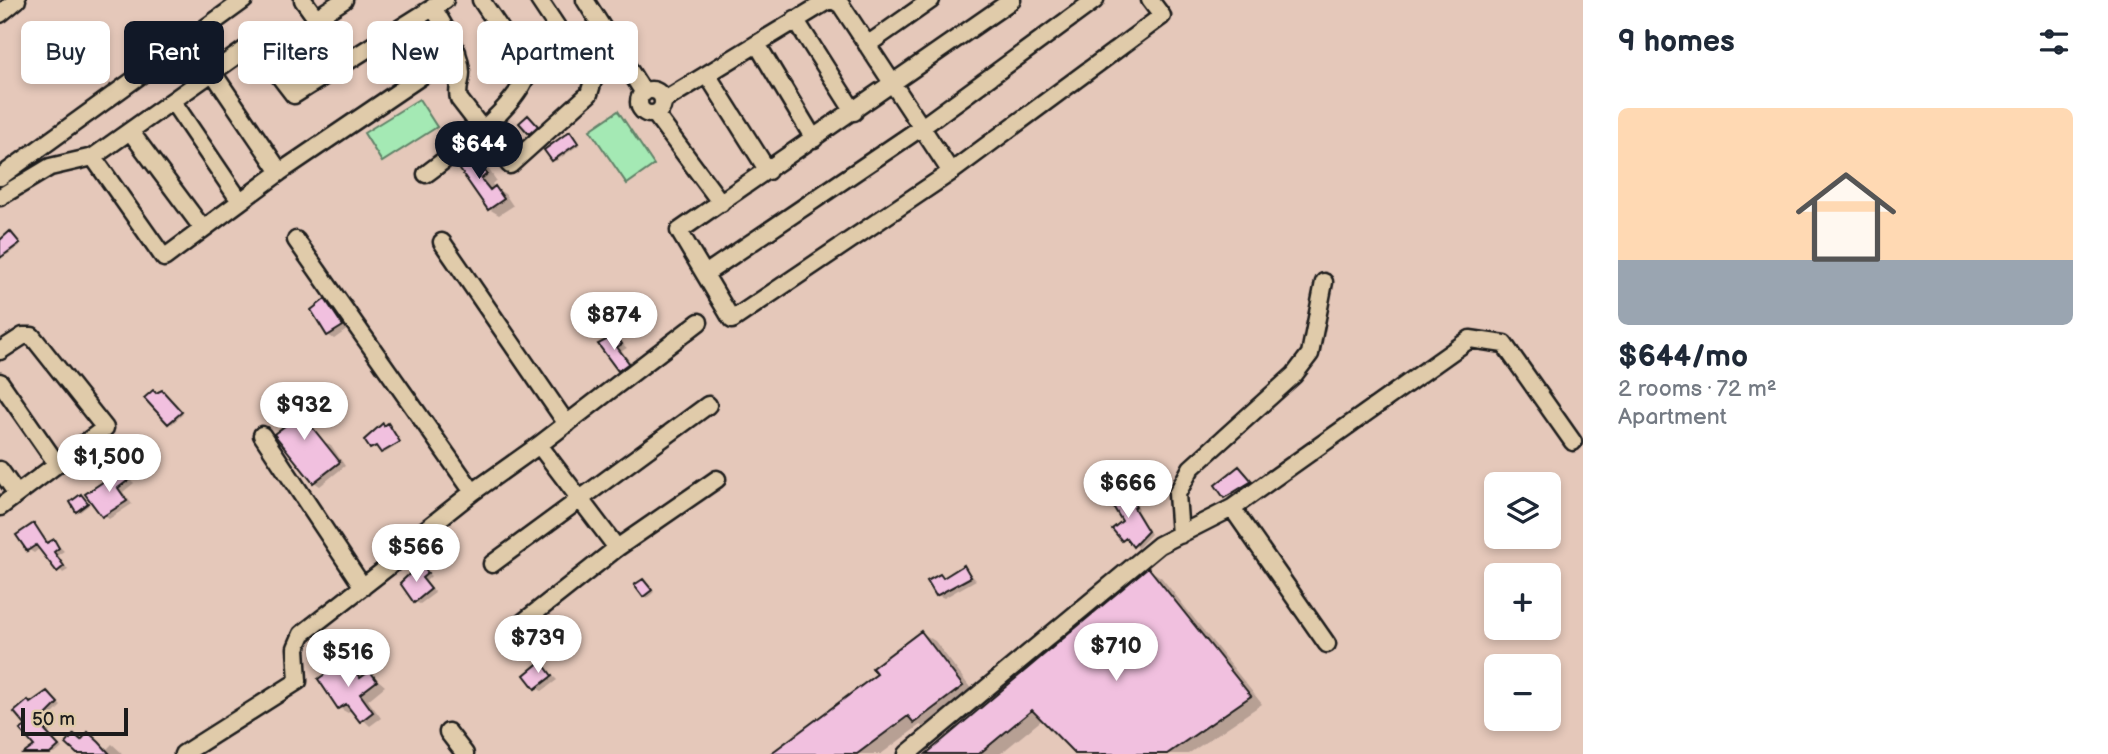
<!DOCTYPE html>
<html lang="en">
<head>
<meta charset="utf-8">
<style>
	body { margin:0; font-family:"Balsamiq Sans",sans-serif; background:#f2f2f3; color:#1f2937; height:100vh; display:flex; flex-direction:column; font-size:26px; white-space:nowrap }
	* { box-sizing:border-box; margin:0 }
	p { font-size:23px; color:#747a83 }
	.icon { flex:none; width:38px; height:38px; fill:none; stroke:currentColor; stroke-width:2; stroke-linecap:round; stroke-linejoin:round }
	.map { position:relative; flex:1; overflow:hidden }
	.side { display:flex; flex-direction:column; background:#fff; width:525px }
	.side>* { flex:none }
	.top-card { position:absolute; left:21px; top:21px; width:665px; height:63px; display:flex; gap:14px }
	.buttons { position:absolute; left:1484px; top:472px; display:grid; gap:14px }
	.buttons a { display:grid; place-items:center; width:77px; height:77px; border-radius:10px; background:#fff; box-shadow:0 4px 10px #0003; font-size:35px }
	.scale { position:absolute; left:21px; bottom:18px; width:107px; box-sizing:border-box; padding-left:7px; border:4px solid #1c1c1c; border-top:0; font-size:19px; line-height:24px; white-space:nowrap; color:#1c1c1c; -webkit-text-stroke:5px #e0cbaa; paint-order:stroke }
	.price { position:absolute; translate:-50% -60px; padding:0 16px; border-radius:24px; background:#fff; color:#222; font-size:23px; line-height:46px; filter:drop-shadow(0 2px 4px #0008) }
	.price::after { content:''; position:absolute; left:50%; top:42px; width:21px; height:16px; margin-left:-10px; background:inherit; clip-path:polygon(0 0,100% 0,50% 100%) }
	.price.current { background:#111827; color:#fff }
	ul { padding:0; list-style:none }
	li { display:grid; align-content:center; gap:14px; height:371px; padding:0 35px }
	li span { display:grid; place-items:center; height:217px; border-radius:10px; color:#555 }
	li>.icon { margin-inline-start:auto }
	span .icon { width:126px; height:126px; fill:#fffc; stroke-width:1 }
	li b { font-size:30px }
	h2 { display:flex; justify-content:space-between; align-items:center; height:84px; padding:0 35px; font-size:30px }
	.tag { padding:0 24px; border-radius:10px; background:#fff; box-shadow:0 4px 10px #0003; font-size:24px; line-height:63px }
	.tag.current { background:#111827; color:#fff }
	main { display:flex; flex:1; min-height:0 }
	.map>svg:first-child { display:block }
	.green { fill:#a4e9b4; stroke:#608268; stroke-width:2 }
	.shadow { fill:#0003 }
	.building { fill:#f1c0df; stroke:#1c1c1c; stroke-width:2 }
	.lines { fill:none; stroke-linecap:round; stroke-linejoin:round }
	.minor-casing { stroke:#1c1c1c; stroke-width:21 }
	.minor { stroke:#e0cbaa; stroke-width:16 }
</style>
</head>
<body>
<main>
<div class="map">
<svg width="1583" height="754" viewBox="0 0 1583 754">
	<rect width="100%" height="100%" fill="#e5c8ba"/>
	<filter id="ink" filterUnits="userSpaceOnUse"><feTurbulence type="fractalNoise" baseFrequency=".0143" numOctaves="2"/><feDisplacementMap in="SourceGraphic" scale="14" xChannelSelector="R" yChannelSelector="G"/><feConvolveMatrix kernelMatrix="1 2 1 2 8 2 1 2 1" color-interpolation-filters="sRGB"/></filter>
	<g filter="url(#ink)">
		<path class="green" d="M419 99 437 127 382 162 364 133Z
			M618 111 654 165 627 184 590 130Z"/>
		<path class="shadow" d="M570 133 579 145 556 161 553 159Z
			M472 154 482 160 496 180 492 184 495 188 505 194 513 206 499 215 489 209Z
			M10 233 21 245 7 255 0 248V240Z
			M325 301 348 329 334 339 328 335 313 310Z
			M615 337 627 348 622 351 634 367 625 374 619 370Z
			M162 392 183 414 172 424 146 398Z
			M284 394 324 442 331 445 345 466 320 486 314 482Z
			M388 425 401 443 385 453 379 447 372 448 371 433Z
			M1239 468 1255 484 1230 499 1225 496Z
			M122 471 134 483 123 492 132 504 109 519 103 515Z
			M1124 493 1139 508 1137 510 1151 534 1138 548 1130 540H1123Z
			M81 496 89 505 80 512 78 510Z
			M34 525 50 543 54 541 64 551 58 555 68 570 63 573 40 548 34 553 29 550Z
			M420 567 431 576 426 581 435 593 420 604 415 602Z
			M964 567 976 580 944 598 937 595 940 576 945 578Z
			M1149 570 1161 577 1262 704 1188 754H1075L1043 719 1000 754H925Z
			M643 581 654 592 647 598 636 586Z
			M922 633 935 641 975 694 928 730 920 725 881 754H772L879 675Z
			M347 661 356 667 364 677 370 673 385 686 368 700 381 718 370 726 353 710 348 713 339 708Z
			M541 664 557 680 542 691 536 688Z
			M47 693 61 706 46 721 53 729 48 733 62 748 55 754H26L37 746 28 726 31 704Z
			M93 737 107 749 112 744 123 754H78L81 741Z"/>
		<path class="building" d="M528 115 538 126 529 134 519 123Z
			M570 131 578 143 552 161 544 150Z
			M472 152 487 174 481 179 490 190 495 186 504 199 488 210 456 164Z
			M10 231 20 243 0 258V240Z
			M325 299 343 326 327 336 311 310Z
			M616 335 622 344 617 347 629 363 618 371 598 344Z
			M153 390 156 393 162 390 182 412 168 424 144 398Z
			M284 392 340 462 313 483 274 434 290 422 274 399Z
			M383 423 384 426 388 423 400 442 381 453 376 446 370 449 364 440Z
			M1239 466 1252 481 1224 498 1215 485Z
			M122 469 130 479 118 488 127 501 102 517 85 494Z
			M1124 491 1136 506 1134 508 1148 531 1133 547 1126 538 1122 541 1112 529 1122 521 1111 503Z
			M81 494 88 503 76 512 70 502Z
			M34 523 47 543 54 539 59 548 54 552 64 566 57 572 36 545 27 551 16 535Z
			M420 564 428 573 422 578 431 589 414 603 400 583Z
			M964 565 971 577 936 596 927 581 940 574 943 578Z
			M1148 567 1251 696 1167 754H1075L1032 710 979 754H926Z
			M643 579 652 590 643 597 634 585Z
			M921 631 963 686 914 723 908 716 857 754H770L877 674 872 668Z
			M347 659 360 678 370 671 377 681 360 694 373 712 360 722 346 704 338 709 318 679Z
			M541 661 552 676 535 689 524 675Z
			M47 691 58 703 43 718 50 726 45 731 59 746 50 754H23L34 746 20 730 26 726 14 712 28 700 30 703Z
			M88 732 99 742 110 754H77L66 744 74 734 81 740Z"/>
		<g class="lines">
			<defs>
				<path id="minor" d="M303 0 316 18 344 0
					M585 0 644 93
					M833 0 841 5 951 172
					M1012 0 679 231 732 320 951 172 1162 16 1150 0
					M433 7C444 27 460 49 461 73 461 83 456 88 459 99L510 165 589 94 593 81 539 0
					M0 14 17 0
					M795 19 854 112
					M757 44 814 139
					M867 45 931 0
					M213 73 280 172
					M708 76 768 171
					M639 102a12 12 0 1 1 24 0a12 12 0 1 1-24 0Z
					M663 101 829 0
					M173 102 240 201
					M655 114 721 203
					M130 131 203 229
					M93 157 164 258 280 172 457 52
					M426 174C456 151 519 107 528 70L481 0
					M0 177 244 0
					M0 197 50 167 93 157 254 43 294 95 445 0
					M296 240 473 492
					M442 242 567 424
					M705 274 922 127 1095 0
					M0 351 23 336H32L105 428 0 507
					M0 382 57 464
					M262 435 363 587
					M539 445 617 548
					M0 470 17 494
					M1232 508 1470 339 1504 344 1573 442
					M1180 535 1177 494 1191 468 1294 375 1310 354 1324 282
					M492 564 708 405
					M522 623 617 548 717 479
					M448 732 465 754
					M183 754 298 681 296 648 302 634 397 560 420 534 473 492 539 445 699 322
					M907 754 1159 545 1232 508 1327 644"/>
			</defs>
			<use href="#minor" class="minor-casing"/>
			<use href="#minor" class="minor"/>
		</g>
	</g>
</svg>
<div class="buttons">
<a><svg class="icon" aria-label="layers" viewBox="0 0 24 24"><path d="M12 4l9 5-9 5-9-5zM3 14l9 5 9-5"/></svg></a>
<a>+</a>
<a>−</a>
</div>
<div class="scale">50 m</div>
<b class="price current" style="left:479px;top:181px">$644</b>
<b class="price" style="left:614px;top:352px">$874</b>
<b class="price" style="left:304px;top:442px">$932</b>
<b class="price" style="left:109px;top:494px">$1,500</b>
<b class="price" style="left:1128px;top:520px">$666</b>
<b class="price" style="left:416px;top:584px">$566</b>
<b class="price" style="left:538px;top:675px">$739</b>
<b class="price" style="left:1116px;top:683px">$710</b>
<b class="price" style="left:348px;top:689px">$516</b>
<div class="top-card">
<a class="tag">Buy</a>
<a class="tag current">Rent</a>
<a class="tag">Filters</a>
<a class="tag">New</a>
<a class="tag">Apartment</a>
</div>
</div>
<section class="side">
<h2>9 homes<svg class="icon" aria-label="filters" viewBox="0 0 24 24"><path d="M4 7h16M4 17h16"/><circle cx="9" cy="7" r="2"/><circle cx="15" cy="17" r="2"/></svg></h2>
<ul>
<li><span style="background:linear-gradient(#ffd9b3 70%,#9aa5b1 0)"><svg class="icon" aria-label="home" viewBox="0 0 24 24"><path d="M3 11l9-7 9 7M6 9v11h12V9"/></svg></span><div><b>$644/mo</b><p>2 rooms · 72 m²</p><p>Apartment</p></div></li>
</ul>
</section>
</main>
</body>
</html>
